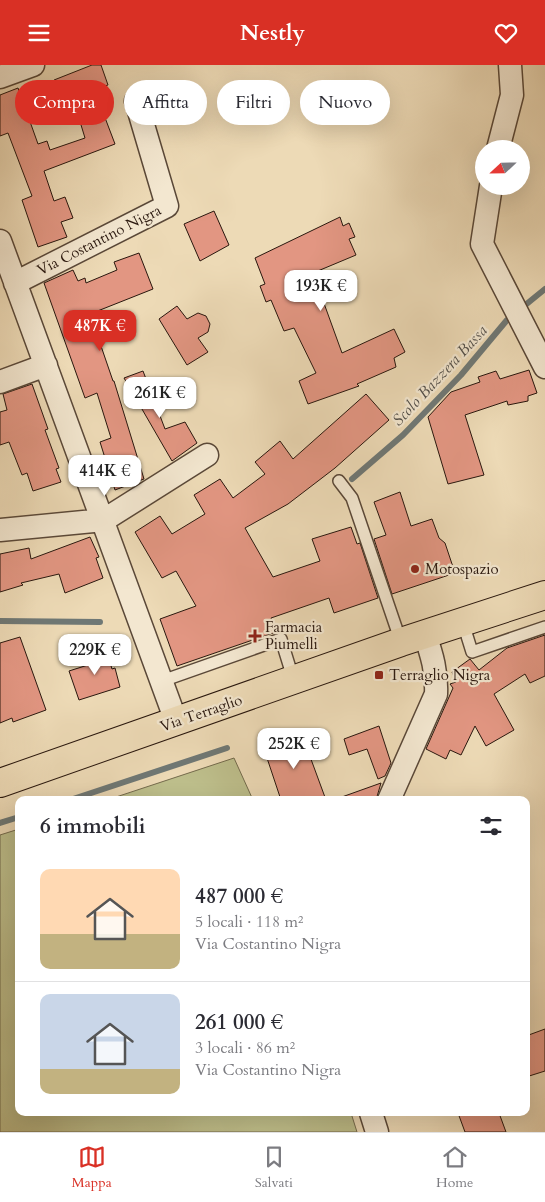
<!DOCTYPE html>
<html lang="it">
<head>
<meta charset="utf-8">
<style>
	body { margin:0; font-family:Cardo,serif; background:#f2f2f3; color:#2b2b33; height:100vh; display:flex; flex-direction:column; font-size:19px; white-space:nowrap }
	* { box-sizing:border-box; margin:0 }
	p { font-size:16px; color:#7c7c81 }
	.icon { flex:none; width:28px; height:28px; fill:none; stroke:currentColor; stroke-width:2; stroke-linecap:round; stroke-linejoin:round }
	.map { position:relative; flex:1; overflow:hidden }
	.drawer { position:absolute; left:15px; top:731px; width:515px; height:320px; display:flex; flex-direction:column; background:#fff; border-radius:10px; box-shadow:0 5px 20px #0002 }
	.drawer>* { flex:none }
	.guide { position:absolute; left:15px; top:15px; width:515px; height:45px; display:flex; gap:10px }
	.needle { width:32px; rotate:248deg }
	.controls { position:absolute; left:475px; top:75px; display:grid; gap:10px }
	.controls a { display:grid; place-items:center; width:55px; height:55px; border-radius:50%; background:#fff; box-shadow:0 5px 20px #0002; font-size:25px }
	.price { position:absolute; translate:-50% -42px; padding:0 11px; border-radius:10px; background:#fff; color:#222; font-size:16px; line-height:32px; filter:drop-shadow(0 1px 2px #0008) }
	.price::after { content:''; position:absolute; left:50%; top:30px; width:15px; height:11px; margin-left:-8px; background:inherit; clip-path:polygon(0 0,100% 0,50% 100%) }
	.price.current { background:#d93025; color:#fff }
	ul { padding:0; list-style:none }
	li { display:flex; align-items:center; gap:15px; height:125px; padding:0 25px }
	li+li { border-top:1px solid #e1e1e2 }
	li span { display:grid; place-items:center; flex:none; width:140px; height:100px; border-radius:10px; color:#555 }
	li>.icon { margin-inline-start:auto }
	span .icon { width:60px; height:60px; fill:#fffc; stroke-width:1 }
	li b { font-size:21px }
	h2 { display:flex; justify-content:space-between; align-items:center; height:60px; padding:0 25px; font-size:21px }
	.tag { padding:0 18px; border-radius:22px; background:#fff; box-shadow:0 5px 20px #0002; font-size:18px; line-height:45px }
	.tag.current { background:#d93025; color:#fff }
	header { display:flex; justify-content:space-between; align-items:center; height:65px; padding:0 25px; background:#d93025; color:#fff; font-size:22px; font-weight:800 }
	.dock { display:flex; justify-content:space-around; align-items:center; height:70px; border-top:1px solid #e1e1e2; background:#fff; font-size:14px; color:#7c7c81 }
	.dock a { display:grid; justify-items:center; gap:2px }
	.dock .current { color:#d93025 }
	.map>svg:first-child { display:block }
	.green { fill:#bdbe8b; stroke:#736a4c }
	.lines { fill:none; stroke-linecap:round; stroke-linejoin:round }
	.stream { stroke:#6f7875; stroke-width:6 }
	.building { fill:#e29682; stroke:#29170e }
	.lane-casing { stroke:#5a4838; stroke-width:14 }
	.street-casing { stroke:#5a4838; stroke-width:25 }
	.primary-casing { stroke:#29170e; stroke-width:30 }
	.lane { stroke:#f3e7d0; stroke-width:11 }
	.street { stroke:#f3e7d0; stroke-width:22 }
	.primary { stroke:#eddab6; stroke-width:28 }
	.poi-dot { fill:#8f2418; stroke:#f3e7d0; stroke-width:2 }
	.labels { text-anchor:middle; stroke-width:4.5; stroke-linejoin:round; paint-order:stroke }
	.street-label { font-size:15px; fill:#29170e; stroke:#f3e7d0 }
	.poi-label { font-size:15px; fill:#29170e; stroke:#f3e7d0; text-anchor:start }
	.water-label { font-size:16px; font-style:italic; fill:#524f4a; stroke:#f3e7d0 }
</style>
</head>
<body>
<header><svg class="icon" aria-label="menu" viewBox="0 0 24 24"><path d="M4 6h16M4 12h16M4 18h16"/></svg>Nestly<svg class="icon" aria-label="heart" viewBox="0 0 24 24"><path d="M12 20l-8-8c-3-5 5-10 8-4 3-6 11-1 8 4z"/></svg></header>
<div class="map">
<svg width="545" height="1067" viewBox="0 0 545 1067">
	<rect width="100%" height="100%" fill="#eddab6"/>
	<filter id="stains"><feTurbulence type="fractalNoise" baseFrequency=".004" numOctaves="4"/><feColorMatrix values="0 0 0 0 .2 0 0 0 0 .09 0 0 0 0 .02 0 0 0 .5 -.17"/></filter>
	<radialGradient id="worn" r=".72"><stop offset=".6" stop-color="#630" stop-opacity="0"/><stop offset="1" stop-color="#630" stop-opacity=".3"/></radialGradient>
	<path class="green" d="M234 693 253 735H107Z
		M19 764V1048H351L357 1067H0V770Z"/>
	<g class="lines">
		<path class="stream" d="M352 414 403 370 461 310 507 255 545 224
			M0 556 100 557
			M70 735 227 683
			M0 758 19 752"/>
	</g>
	<path class="building" d="M92 0H101L108 20 98 23 100 27 96 29 115 79 44 106 54 136 65 132 73 153 61 157 67 172 38 182 22 135 32 131 8 68 0 71V30L18 23 38 79 47 76 50 85 85 73 74 37 64 40 54 15Z
		M214 146 229 180 200 196 184 159Z
		M340 152 343 161 349 158 355 172 349 174 356 190 313 208 342 288 394 264 405 287 394 293 396 302 357 319 359 321 308 339 299 316 316 308 294 263 284 266 271 235 266 237 260 221 265 219 255 193Z
		M139 188 153 224 90 249 113 316H114L144 414 115 425 100 377 111 373 97 328 85 333 44 218 73 205 78 216 85 213 86 218 117 205 114 197Z
		M177 241 187 254 198 248 206 251 210 259 208 267 198 273 208 287 187 300 159 254Z
		M529 305 537 328 528 331V336L508 340 507 336 465 350 484 410 448 419 428 352 451 327 480 317 478 312 496 306 500 314Z
		M143 306 165 364 185 357 197 378 172 396 124 313Z
		M32 319 48 364 45 365 59 403 56 404 61 417 33 426 27 408 22 410 9 377 0 380V347L7 345 3 329Z
		M366 329 389 355 335 403 288 439 245 463 273 512 320 496 312 474 351 462 357 479 360 478 378 533 334 548 329 533 271 553 276 567 177 601 160 554 196 541 176 506 162 513 135 467 160 451 172 469 205 449 194 430 220 414 233 433 265 409 255 397 280 376 293 394Z
		M400 427 411 461 432 454 439 473 445 478 455 508 392 529 374 474 386 470 374 437Z
		M90 472 99 492 96 493 103 513 65 528 59 509 21 518 23 520 0 527V489L29 483 31 494Z
		M545 570V611L530 618 525 609 494 629 514 665 486 681 475 661 461 690 450 685 446 694 426 684 453 623 450 619 456 617 452 607 470 594 479 605 507 583Z
		M20 572 46 645 13 657 12 653 0 658V578Z
		M106 584 112 604 115 603 120 622 79 635 69 606 91 599 87 591Z
		M379 661 391 698 385 711 378 714 367 684 349 690 344 674Z
		M301 667 326 735H281L263 681Z
		M381 718 376 735H339V733Z
		M545 964V1006L526 1012V971Z
		M458 1048H499L506 1067H465Z"/>
	<g class="lines">
		<defs>
			<path id="lane" d="M339 416 352 433 401 577
				M463 558 472 587 545 562
				M162 616 281 574 294 616"/>
			<path id="street" d="M0 12 33 0
				M498 84 512 30 510 0
				M491 121 482 179 545 302
				M0 176 176 656
				M15 218 167 141 136 36
				M0 317 46 300
				M0 465 104 455 207 390
				M389 735 436 629C437 607 432 590 425 570
				M371 1048 377 1067"/>
			<path id="primary" d="M0 718 401 577 545 530"/>
		</defs>
		<use href="#lane" class="lane-casing"/>
		<use href="#street" class="street-casing"/>
		<use href="#primary" class="primary-casing"/>
		<use href="#lane" class="lane"/>
		<use href="#street" class="street"/>
		<use href="#primary" class="primary"/>
	</g>
	<g class="poi-dot">
		<circle cx="415" cy="504" r="5"/>
		<path d="M252.5 563.5h5v5h5v5h-5v5h-5v-5h-5v-5h5z"/>
		<rect x="374" y="605" width="10" height="10" rx="2.5"/>
	</g>
	<g class="labels">
		<g class="street-label">
			<text transform="translate(99 175) rotate(-27)" y="5">Via Costantino Nigra</text>
			<text transform="translate(201 648) rotate(-19)" y="5">Via Terraglio</text>
		</g>
		<g class="poi-label">
			<text x="425" y="509">Motospazio</text>
			<text x="265" y="567">Farmacia<tspan x="265" dy="17">Piumelli</tspan></text>
			<text x="389" y="615">Terraglio Nigra</text>
		</g>
		<g class="water-label">
			<text transform="translate(439 310) rotate(-47)" y="6">Scolo Bazzera Bassa</text>
		</g>
	</g>
	<rect width="100%" height="100%" filter="url(#stains)"/>
	<rect width="100%" height="100%" fill="url(#worn)"/>
</svg>
<div class="controls">
<a><svg class="needle" viewBox="-14 -14 28 28"><path d="M0-13l5 13h-10z" fill="#e53935"/><path d="M0 13l5-13h-10z" fill="#7c7c81"/></svg></a>
</div>
<b class="price" style="left:321px;top:247px">193K €</b>
<b class="price current" style="left:100px;top:287px">487K €</b>
<b class="price" style="left:160px;top:354px">261K €</b>
<b class="price" style="left:105px;top:432px">414K €</b>
<b class="price" style="left:95px;top:611px">229K €</b>
<b class="price" style="left:294px;top:705px">252K €</b>
<div class="guide">
<a class="tag current">Compra</a>
<a class="tag">Affitta</a>
<a class="tag">Filtri</a>
<a class="tag">Nuovo</a>
</div>
<section class="drawer">
<h2>6 immobili<svg class="icon" aria-label="filters" viewBox="0 0 24 24"><path d="M4 7h16M4 17h16"/><circle cx="9" cy="7" r="2"/><circle cx="15" cy="17" r="2"/></svg></h2>
<ul>
<li><span style="background:linear-gradient(#ffd9b3 65%,#c2b280 0)"><svg class="icon" aria-label="home" viewBox="0 0 24 24"><path d="M3 11l9-7 9 7M6 9v11h12V9"/></svg></span><div><b>487 000 €</b><p>5 locali · 118 m²</p><p>Via Costantino Nigra</p></div></li>
<li><span style="background:linear-gradient(#c9d6e8 75%,#c2b280 0)"><svg class="icon" aria-label="home" viewBox="0 0 24 24"><path d="M3 11l9-7 9 7M6 9v11h12V9"/></svg></span><div><b>261 000 €</b><p>3 locali · 86 m²</p><p>Via Costantino Nigra</p></div></li>
</ul>
</section>
</div>
<nav class="dock">
<a class="current"><svg class="icon" aria-label="map" viewBox="0 0 24 24"><path d="M3 6l6-2 6 2 6-2v14l-6 2-6-2-6 2zM9 4v14M15 6v14"/></svg>Mappa</a>
<a><svg class="icon" aria-label="saved" viewBox="0 0 24 24"><path d="M7 4h10v16l-5-4-5 4z"/></svg>Salvati</a>
<a><svg class="icon" aria-label="home" viewBox="0 0 24 24"><path d="M3 11l9-7 9 7M6 9v11h12V9"/></svg>Home</a>
</nav>
</body>
</html>
